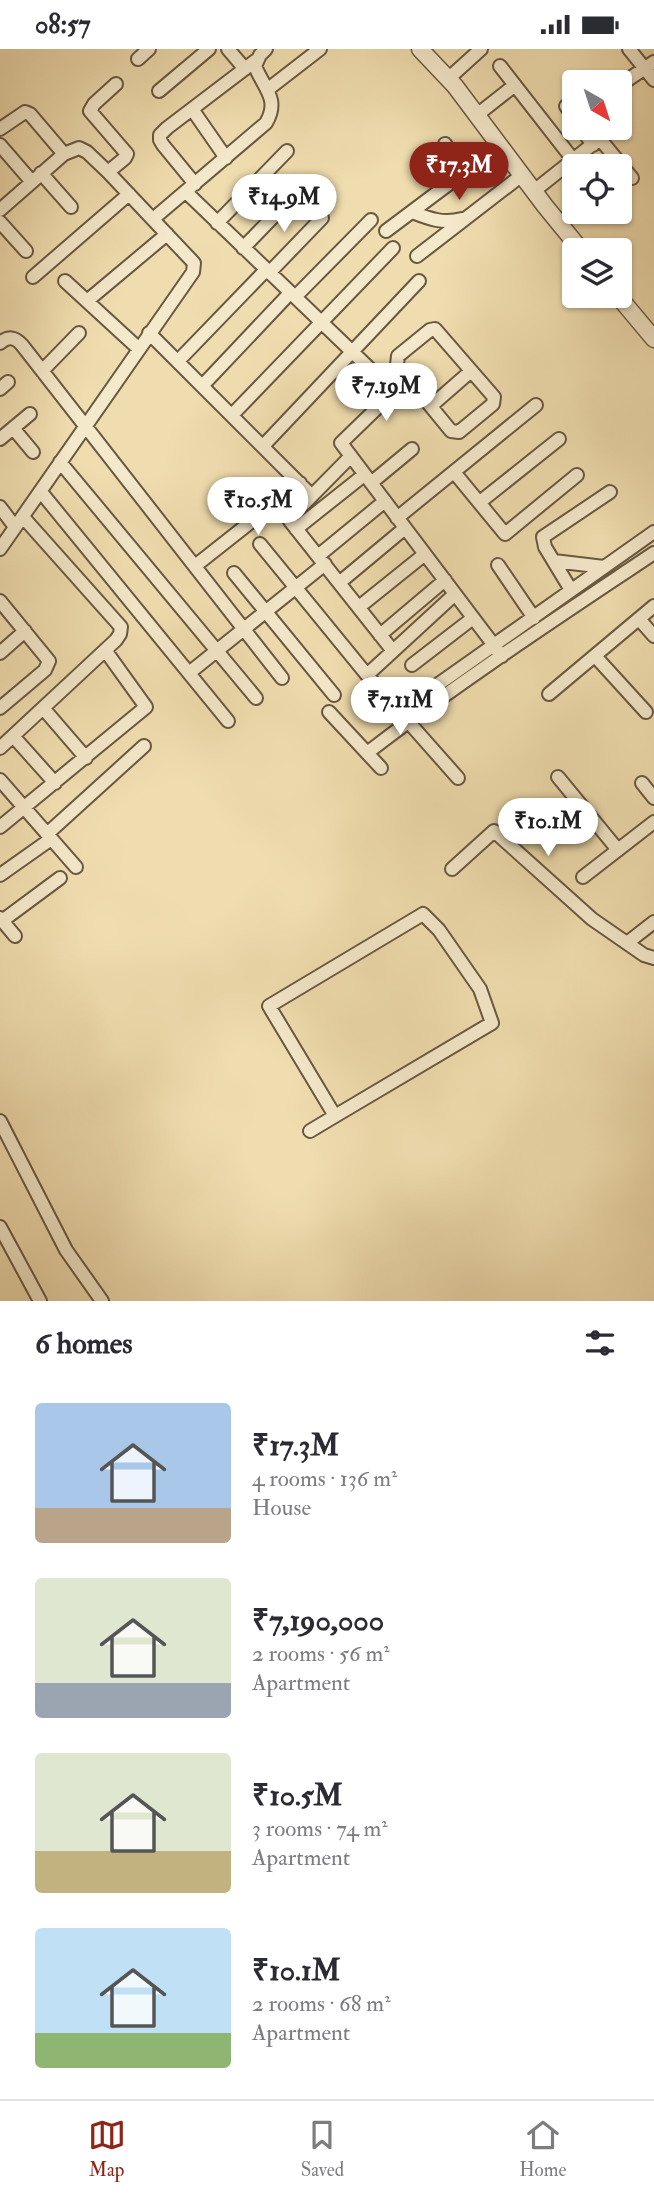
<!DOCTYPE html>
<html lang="en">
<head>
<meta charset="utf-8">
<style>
	body { margin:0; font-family:"IM FELL Double Pica",serif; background:#f7f7f7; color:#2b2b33; height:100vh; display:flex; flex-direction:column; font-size:26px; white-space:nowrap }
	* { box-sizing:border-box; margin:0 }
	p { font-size:23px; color:#7c7c81 }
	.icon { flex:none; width:38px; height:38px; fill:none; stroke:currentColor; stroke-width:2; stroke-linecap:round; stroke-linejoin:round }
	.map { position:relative; height:1252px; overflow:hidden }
	.panel { display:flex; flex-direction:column; background:#fff; flex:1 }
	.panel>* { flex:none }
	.needle { width:46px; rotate:141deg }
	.controls { position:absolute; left:562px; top:21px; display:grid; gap:14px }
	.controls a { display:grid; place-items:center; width:70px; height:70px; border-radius:7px; background:#fff; box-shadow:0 2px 5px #0004; font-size:35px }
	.price { position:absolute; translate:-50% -60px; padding:0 16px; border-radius:24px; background:#fff; color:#222; font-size:23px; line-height:46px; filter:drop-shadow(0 2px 4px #0008) }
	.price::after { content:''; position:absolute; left:50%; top:42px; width:21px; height:16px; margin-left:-10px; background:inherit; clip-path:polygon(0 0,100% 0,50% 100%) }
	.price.active { background:#8f2418; color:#fff }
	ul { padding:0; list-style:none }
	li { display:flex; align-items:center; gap:21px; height:175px; padding:0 35px }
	li span { display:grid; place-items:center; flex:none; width:196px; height:140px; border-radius:7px; color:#555 }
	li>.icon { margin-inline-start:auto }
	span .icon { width:84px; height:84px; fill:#fffc; stroke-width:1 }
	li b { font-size:30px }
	h2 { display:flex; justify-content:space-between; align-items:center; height:84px; padding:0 35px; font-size:30px }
	.status { display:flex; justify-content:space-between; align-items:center; height:49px; padding:0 35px; background:#fff; direction:ltr }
	.status svg { height:19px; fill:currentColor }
	.tab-bar { display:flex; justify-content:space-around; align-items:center; height:98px; border-top:2px solid #e1e1e2; background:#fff; font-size:19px; color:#7c7c81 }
	.tab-bar a { display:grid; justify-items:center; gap:4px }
	.tab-bar .active { color:#8f2418 }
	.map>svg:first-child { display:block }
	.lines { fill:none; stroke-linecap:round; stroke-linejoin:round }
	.minor-casing { stroke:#685842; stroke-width:16 }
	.tertiary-casing { stroke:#685842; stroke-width:19 }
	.minor { stroke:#f5e9cb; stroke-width:12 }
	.tertiary { stroke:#f5e9cb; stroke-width:16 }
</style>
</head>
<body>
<div class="status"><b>08:57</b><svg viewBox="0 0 49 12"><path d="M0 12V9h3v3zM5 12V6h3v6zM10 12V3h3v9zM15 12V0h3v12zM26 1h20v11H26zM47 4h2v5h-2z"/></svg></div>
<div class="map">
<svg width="654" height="1252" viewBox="0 0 654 1252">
	<rect width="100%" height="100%" fill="#f0ddaf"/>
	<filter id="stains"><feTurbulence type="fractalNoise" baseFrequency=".00286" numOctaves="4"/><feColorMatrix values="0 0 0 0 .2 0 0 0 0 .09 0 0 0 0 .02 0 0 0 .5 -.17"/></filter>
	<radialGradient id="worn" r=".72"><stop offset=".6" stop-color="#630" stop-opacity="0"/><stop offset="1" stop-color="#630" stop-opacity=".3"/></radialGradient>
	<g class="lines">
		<defs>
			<path id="minor" d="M228 0 245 20
				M629 0 654 31
				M138 10 149 0
				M500 17 578 117
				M448 30 481 0
				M620 36 654 13
				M267 41 320 0
				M159 42 209 0
				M566 57 574 69
				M620 59 624 65V69L620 74
				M192 60 226 109
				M477 66 515 36
				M581 79 593 96
				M0 80 25 63 30 65 64 105
				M600 90 632 129
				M0 96 32 133
				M108 123 125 109 127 105 90 62 94 55 116 35
				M41 124 71 158
				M195 135 163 96 160 91V86L167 79 255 12
				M534 142 613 79
				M186 143 394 343
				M0 161 64 105 79 99 87 103 108 123 194 214 193 223 0 500
				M412 163C430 170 443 175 462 170
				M153 170 266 74C280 50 264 40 255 17L260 6 266 0
				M0 173 26 202
				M217 174 287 102
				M386 182 458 128 461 122 460 116 445 95
				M243 199 304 136
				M417 207 522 126
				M269 224 322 169
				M33 228 129 145
				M65 232 139 300
				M295 248 371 171
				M87 252 167 185
				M435 280 494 348 493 355 459 383 451 382 397 316 398 307 430 281Z
				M149 284 311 446
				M0 294C8 287 15 288 22 296L282 629
				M179 311 266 221
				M42 322 79 284
				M408 329 341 394 502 607
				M203 336 290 244
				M0 340 8 333
				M431 357 471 322
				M232 366 393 199
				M13 379 33 403
				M0 390 30 365
				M263 397 419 232
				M351 407 291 468 290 472 393 602
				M60 413 256 649
				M454 423 505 485 577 426
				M371 434 412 400
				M41 443 228 672
				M480 453 559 390
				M0 458 15 478
				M397 469 536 356
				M296 480 364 426
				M260 495 367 626 458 729
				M318 507 385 452
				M554 512 604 518
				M498 516 534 569
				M195 517 300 434
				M234 524 334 646
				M339 534 405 479
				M571 541 545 498 543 488 610 443
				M0 552 49 612 45 621 0 659
				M359 558 425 505
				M639 570 654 587
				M380 586 445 531
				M0 604 25 582
				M595 607 646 663
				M412 616 473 569
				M189 624 325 515
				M367 626 455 545
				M549 645 654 557
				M43 659 86 709
				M329 663 381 719
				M399 663 654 483
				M13 687 55 734
				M0 699 116 591 120 585 121 578 23 468
				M367 704C459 633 557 569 654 504
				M558 728 618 801
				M0 731 76 818
				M642 734 654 749
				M0 778 146 658 105 601
				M47 785 144 697
				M452 820 494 782 592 870 644 906 654 909
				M0 826 51 790
				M583 828 654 773
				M0 869 15 887
				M2 872 60 829
				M627 894 654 873
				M0 1072 66 1201 102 1252
				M310 1082 335 1067 492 974 480 940 439 881 423 865 269 957 335 1067
				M0 1178 40 1252"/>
			<path id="tertiary" d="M420 0 455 37 545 157 581 201
				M618 247 654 290"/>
		</defs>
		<use href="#minor" class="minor-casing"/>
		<use href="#tertiary" class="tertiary-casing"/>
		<use href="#minor" class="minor"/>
		<use href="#tertiary" class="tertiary"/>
	</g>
	<rect width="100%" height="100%" filter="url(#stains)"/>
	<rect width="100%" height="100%" fill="url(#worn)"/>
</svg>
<div class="controls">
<a><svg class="needle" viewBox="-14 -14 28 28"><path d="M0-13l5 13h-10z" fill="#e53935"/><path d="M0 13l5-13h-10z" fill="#7c7c81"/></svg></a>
<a><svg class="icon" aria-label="locate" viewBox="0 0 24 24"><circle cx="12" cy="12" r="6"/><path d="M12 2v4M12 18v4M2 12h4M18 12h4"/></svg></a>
<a><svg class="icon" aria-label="layers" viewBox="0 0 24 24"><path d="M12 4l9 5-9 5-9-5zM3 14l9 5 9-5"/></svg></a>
</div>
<b class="price active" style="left:459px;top:153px">₹17.3M</b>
<b class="price" style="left:284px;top:185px">₹14.9M</b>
<b class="price" style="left:386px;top:374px">₹7.19M</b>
<b class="price" style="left:258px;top:488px">₹10.5M</b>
<b class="price" style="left:400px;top:688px">₹7.11M</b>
<b class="price" style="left:548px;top:809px">₹10.1M</b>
</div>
<section class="panel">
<h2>6 homes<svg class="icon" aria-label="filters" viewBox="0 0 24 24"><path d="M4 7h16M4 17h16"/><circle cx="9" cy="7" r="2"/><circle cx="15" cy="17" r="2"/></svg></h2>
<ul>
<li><span style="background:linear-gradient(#a9c7e8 75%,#b9a48a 0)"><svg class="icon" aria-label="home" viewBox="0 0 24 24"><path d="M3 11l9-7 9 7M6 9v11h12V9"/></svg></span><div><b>₹17.3M</b><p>4 rooms · 136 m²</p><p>House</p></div></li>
<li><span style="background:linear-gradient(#dfe7d0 75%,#9aa5b1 0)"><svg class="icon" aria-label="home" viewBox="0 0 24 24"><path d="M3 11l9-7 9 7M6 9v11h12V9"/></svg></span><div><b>₹7,190,000</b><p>2 rooms · 56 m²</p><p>Apartment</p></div></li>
<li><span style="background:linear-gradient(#dfe7d0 70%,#c2b280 0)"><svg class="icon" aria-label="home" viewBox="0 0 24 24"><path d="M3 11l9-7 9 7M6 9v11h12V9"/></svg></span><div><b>₹10.5M</b><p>3 rooms · 74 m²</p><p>Apartment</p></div></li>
<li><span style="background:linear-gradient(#bfe0f5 75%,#8fb573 0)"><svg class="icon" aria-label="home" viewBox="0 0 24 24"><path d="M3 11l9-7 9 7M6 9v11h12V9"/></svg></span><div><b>₹10.1M</b><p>2 rooms · 68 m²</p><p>Apartment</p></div></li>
</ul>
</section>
<nav class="tab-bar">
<a class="active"><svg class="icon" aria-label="map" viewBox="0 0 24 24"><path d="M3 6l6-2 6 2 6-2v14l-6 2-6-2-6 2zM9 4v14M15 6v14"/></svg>Map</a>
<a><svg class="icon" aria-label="saved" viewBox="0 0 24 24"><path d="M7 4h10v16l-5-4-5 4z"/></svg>Saved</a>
<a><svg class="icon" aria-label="home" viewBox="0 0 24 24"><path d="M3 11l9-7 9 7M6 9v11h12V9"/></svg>Home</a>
</nav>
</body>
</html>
